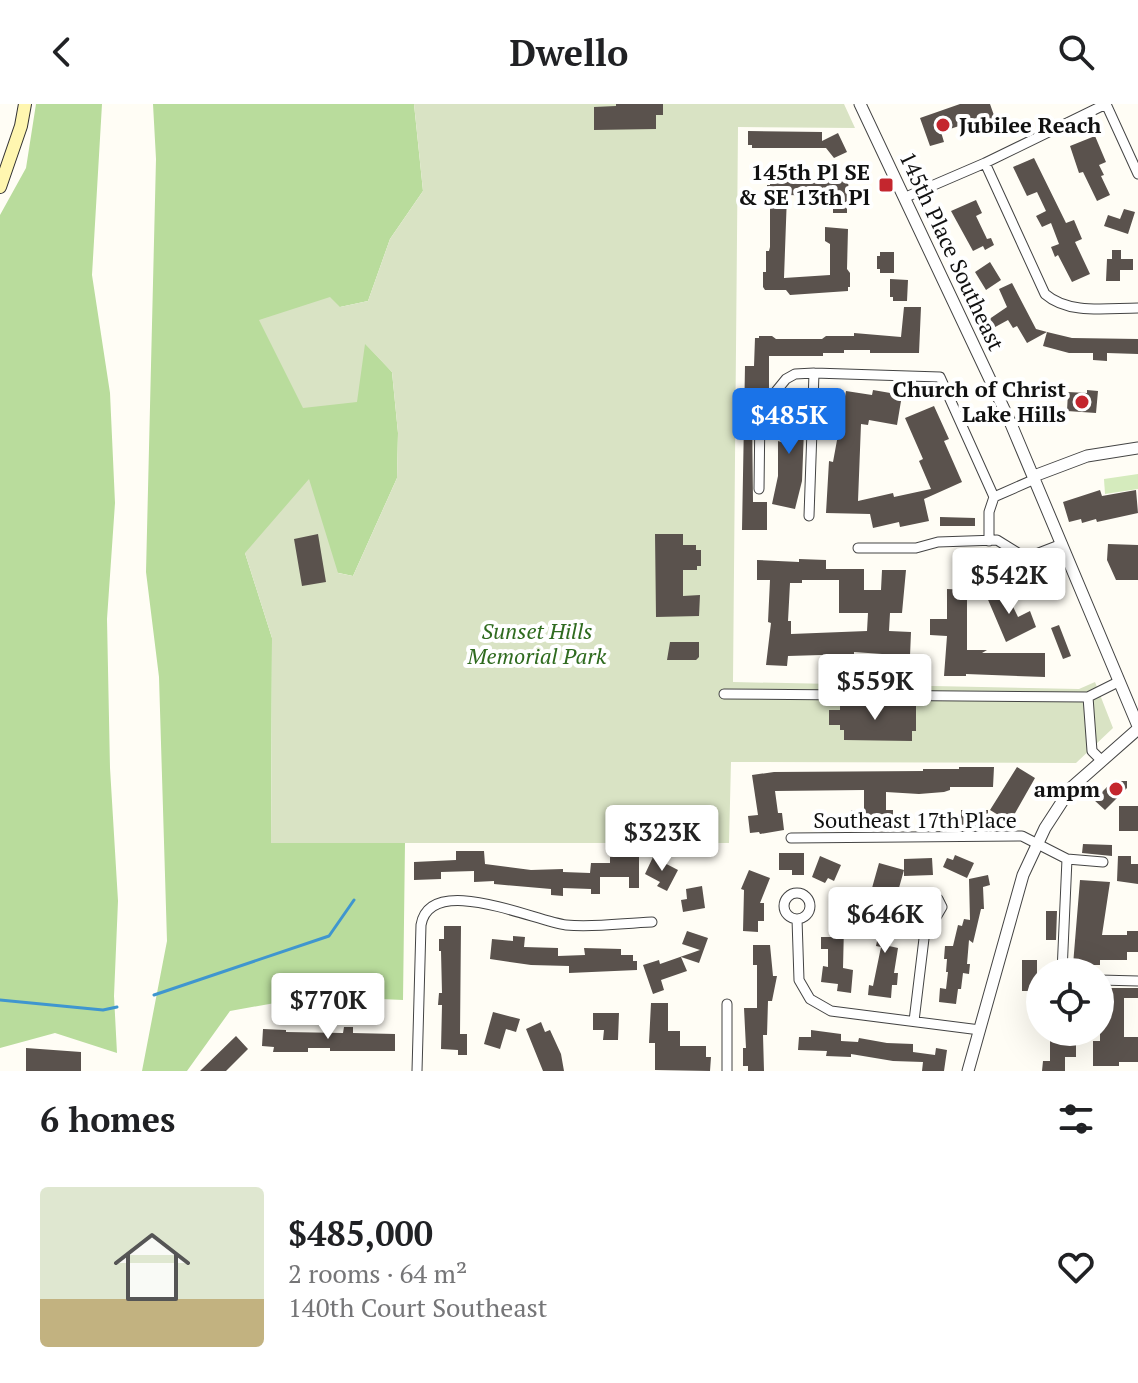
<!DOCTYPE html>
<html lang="en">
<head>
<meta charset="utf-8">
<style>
	body { margin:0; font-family:"PT Serif",serif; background:#f6f6f6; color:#202124; height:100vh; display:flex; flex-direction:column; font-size:30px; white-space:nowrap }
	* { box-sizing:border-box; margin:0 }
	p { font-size:26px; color:#757577 }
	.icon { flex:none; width:44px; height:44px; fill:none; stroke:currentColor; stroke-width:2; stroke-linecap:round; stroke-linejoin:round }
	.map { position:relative; height:967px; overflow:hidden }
	.drawer { display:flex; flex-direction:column; background:#fff; flex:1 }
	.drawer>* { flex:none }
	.tools { position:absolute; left:1026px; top:854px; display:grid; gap:16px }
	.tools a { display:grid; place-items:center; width:88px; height:88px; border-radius:50%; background:#fff; box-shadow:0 8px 32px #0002; font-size:40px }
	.price { position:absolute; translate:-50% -68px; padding:0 18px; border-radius:8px; background:#fff; color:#222; font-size:26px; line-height:52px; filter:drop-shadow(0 2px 4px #0008) }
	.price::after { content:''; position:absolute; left:50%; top:48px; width:24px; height:18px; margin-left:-12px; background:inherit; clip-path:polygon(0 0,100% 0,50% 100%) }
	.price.selected { background:#1a73e8; color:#fff }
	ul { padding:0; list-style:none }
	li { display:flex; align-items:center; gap:24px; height:200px; padding:0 40px }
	li span { display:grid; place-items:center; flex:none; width:224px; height:160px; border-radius:8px; color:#555 }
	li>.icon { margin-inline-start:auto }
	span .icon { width:96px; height:96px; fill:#fffc; stroke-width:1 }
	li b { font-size:34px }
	h2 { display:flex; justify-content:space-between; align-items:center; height:96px; padding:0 40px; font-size:34px }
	header { display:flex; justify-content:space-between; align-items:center; height:104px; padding:0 40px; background:#fff; font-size:36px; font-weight:700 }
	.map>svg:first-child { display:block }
	.green { fill:#d5ebbd }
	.forest { fill:#b9dc9c }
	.cemetery { fill:#d9e3c4 }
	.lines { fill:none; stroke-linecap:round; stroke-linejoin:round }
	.stream { stroke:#3f96cf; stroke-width:3 }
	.building { fill:#5a524d; fill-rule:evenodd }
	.minor-casing { stroke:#444; stroke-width:11 }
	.tertiary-casing { stroke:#444; stroke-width:13 }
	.secondary-casing { stroke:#333; stroke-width:14 }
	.minor { stroke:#fff; stroke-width:9 }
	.tertiary { stroke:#fff; stroke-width:11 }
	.secondary { stroke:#fff6b0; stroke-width:12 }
	.poi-dot { fill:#c4262e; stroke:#fff; stroke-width:3 }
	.labels { text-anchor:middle; stroke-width:8; stroke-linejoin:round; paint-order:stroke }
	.poi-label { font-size:22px; font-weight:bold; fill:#111; stroke:#fff; text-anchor:end }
	.street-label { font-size:22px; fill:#111; stroke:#fff }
	.park-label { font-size:22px; font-style:italic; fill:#2f6b1f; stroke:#fff }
</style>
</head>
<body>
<header><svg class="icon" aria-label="back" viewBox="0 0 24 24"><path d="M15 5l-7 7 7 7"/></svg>Dwello<svg class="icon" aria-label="search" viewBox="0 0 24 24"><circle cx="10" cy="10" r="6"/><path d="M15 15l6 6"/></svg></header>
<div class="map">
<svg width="1138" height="967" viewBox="0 0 1138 967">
	<rect width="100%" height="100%" fill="#fffdf5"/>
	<path class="green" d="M1138 370V385L1105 390 1104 375Z"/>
	<path class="forest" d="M36 0H102L92 171 110 289 115 399 107 515 110 664 118 797 114 892 117 949 55 929 0 944V111L26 64Z
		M153 0H414L423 87 390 135 368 197 340 203 365 239 392 268 398 329 397 374 353 472 245 449 272 534 271 739H405L403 896 314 892 230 907 187 967H142L167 837 159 573 146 468 156 55Z"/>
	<path class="cemetery" d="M414 0H844L855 24 738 23 733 578 1079 585 1095 578 1113 624 1076 659 731 658 729 739H271L272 534 245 449 309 375 338 469 353 472 397 374 398 329 392 268 365 240 357 298 303 304 259 216 330 193 340 203 368 197 390 135 423 87Z"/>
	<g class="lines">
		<path class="stream" d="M154 891 329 832 354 796
			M0 896 103 906 117 903"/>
	</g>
	<path class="building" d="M616 0H663V11H656V25L594 26V3L616 2Z
		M960 0H990L998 23 987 27 984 19 976 22 974 17 941 28 944 38 930 42 920 14Z
		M748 27 822 28V37L838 29 847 48 834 54 826 44H752V41H748Z
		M1095 32 1106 58 1099 61 1104 71 1101 72 1110 91 1097 97 1083 68 1079 69 1070 42Z
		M1034 54 1066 119 1074 116 1082 135 1075 138 1090 170 1072 178 1058 151 1055 153 1051 143 1059 140 1051 119 1042 123 1036 112 1046 107 1037 88 1027 92 1013 63Z
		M794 74 848 77 850 102H847V109H833V92L787 91 784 174 830 171V140L825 137V123L848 125 847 165 850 169V183H848V187L790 191 786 186H765L763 183V168H766V147H769L770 143V98L769 94H767V81H770V77H794Z
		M976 96 982 109 976 112 987 135 991 134 994 141 985 146 983 142 973 147 951 107Z
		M1124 105 1135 108 1128 130 1104 122 1108 111 1120 115Z
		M1112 146H1121V155H1133V166H1120V177H1106L1107 155H1112Z
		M880 148H894V169H880V165H877V152H880Z
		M990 158 1001 176 986 186 975 168Z
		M890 175 908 176 907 197H893V193H890Z
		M1012 179 1036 225 1047 228 1027 239 1017 222 1013 224 1008 216 986 228 982 220 1007 203 999 185Z
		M904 203H921L919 249H870V246H844V249H823V252H769V284L764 290H754L752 307 753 398H767V426H742L745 262H754L755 234H759V232H772L776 235H822L826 232H854V229L901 233Z
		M1047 228 1072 234 1138 235V250L1107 249V257L1093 256V249H1069L1043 242Z
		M873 286 902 291 897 321 869 316 868 321 861 320 858 397 893 389 894 393 931 385 919 357 923 355 905 314 934 302 949 335 944 337 962 378 924 395 929 417 900 423 899 418 873 424 870 410 826 409 829 357 833 358 846 287 872 291Z
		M1087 286 1098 287 1096 309 1067 307 1068 288 1087 289Z
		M799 299 804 326 802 377 795 405 772 400 778 372V337L781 338 775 304Z
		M1100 386 1102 392 1136 386 1138 409 1097 418 1096 415 1082 419 1081 415 1069 418 1063 398Z
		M940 413 975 414V422H940Z
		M318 430 326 478 302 482 294 435Z
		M655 430H683V441H696V446H701V462H697V466H683V492L700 491 699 512 656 513Z
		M1108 440 1138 441V476H1116L1107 456Z
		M1000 446 1006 450 1011 470 1002 473 998 463 990 466 989 462 982 465 978 455Z
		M799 455 826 456V465H864V486H881L882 466H906L902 509H890L889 527 911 528 910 552 854 548V550L788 552 787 562 766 561 771 519 768 518 770 476H757V456L799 458ZM802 476H839V509H868L867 527 791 530V517H788L790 479H802Z
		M1037 470 1047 494 1039 496 1029 473Z
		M1003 482 1018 513 1030 507 1036 523 1006 538 986 491Z
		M947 485 967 486V546H987L982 549H1045V573L966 570V572H944L947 532 930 531V515H947Z
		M1059 521 1071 552 1063 555 1051 524Z
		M670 538H699V553L696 556H667Z
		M840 600 916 601V627H912V637L844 636V626H840V621H829V606H840Z
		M959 663H994L993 683H950V686L944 688 919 690 886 688V706H893V726H851V706H864V686L775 687 778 709H782L784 726 760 730 759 728 750 729 748 712 758 711 752 671 774 668 923 667V665H959Z
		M1017 663 1035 674 1010 718 990 706Z
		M1113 677H1127V684L1105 706 1094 696Z
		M1119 702H1138V727H1119Z
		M961 706H988V725H961Z
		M1083 740 1112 741V752L1082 749Z
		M456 747H484L485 760 531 766 563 765V768L590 769 591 759H610V753H639V784H629V773H600V790H591V785L563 784V792L551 791V785L494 780V777L474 778V767L441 768V775L414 776V758L456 756Z
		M779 749H804V771H792V766H779Z
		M955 751 974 759 967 774 943 763 947 754 953 756Z
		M820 752 841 761 834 777 828 774 825 779 812 773Z
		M1118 752H1131V760H1138V780L1117 777Z
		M653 753 678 766 667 787 657 782 660 778 645 770Z
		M932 754 933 771 904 772V755Z
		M879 759 904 766 897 791 872 784Z
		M749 766 770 774 760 799H764V817H758V828L743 827 744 786 741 785Z
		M988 771 990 781 983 783 984 805H981L973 839 969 836 967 860H970L969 870 963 869 961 885H958L956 900 939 898 940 884 946 885 948 868H946L947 855H944L945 842H953L958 821 962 822 964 815 970 816 969 775Z
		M1080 776 1110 778 1102 831H1127V827H1138V848H1127V856H1100V861H1073Z
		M702 782 705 804 683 808 681 796 687 795 686 785Z
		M852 800 853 822H844L843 864 853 866 851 889 837 887 838 880 821 878 823 862 828 863V845H821V833H831L830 811H837L836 801Z
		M875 800 890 801V812H895L894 824H892L889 842 898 844 894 869H898L897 881H892L891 894 868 891 869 881 873 882 881 843 876 842 881 818H875Z
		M1046 807H1057L1056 836H1046Z
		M444 822H461L460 930H467V951H458V946L441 945 442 901H438L439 889H442L441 847H439V835H444Z
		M687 827 708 834 699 859 681 853 687 867 661 876 664 886 653 890 643 861 659 856 660 860 700 846 682 840Z
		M513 832 525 833 524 843 558 844V852L585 851 584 844 621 845V851H633V857H637V866L569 869V862L531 861 490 855 492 835 513 837Z
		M753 841H770L773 872H777L772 897H768L767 931H763L764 967H748V962H743V944H746L744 904H757V861H753Z
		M1022 856H1037V887H1022Z
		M1100 884H1138V894H1124V933H1138V958H1119V962H1093V937H1100Z
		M651 899H668V927H680V942H706V953H711L710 967 655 966V939H649Z
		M493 908 520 915 516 928 506 925 500 945 484 940Z
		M593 909H619L618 936H603L604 926H593Z
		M541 918 545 928 550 926 561 950 564 967H543L526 925Z
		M344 923H353V929L395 930V947H330V944H308V948H273L274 943 262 942 263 925 286 926V928L343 929Z
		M811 926 841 930V937L858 938 859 934 887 939 913 940V948L935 951 936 944 947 946 944 967H922L923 958 893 957 851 950V953L826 952 827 947 798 946 799 933H811Z
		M1055 928H1076V953H1065V967H1042L1043 957H1050V932H1055Z
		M236 932 248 945 226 967H200Z
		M26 944 81 948V967H26Z"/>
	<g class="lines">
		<defs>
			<path id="minor" d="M1106 0 1138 70
				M985 59 1045 190C1069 211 1108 204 1138 204
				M906 93 985 59 1106 0
				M759 385 760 307 786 275 795 270 814 269 940 273 994 393 1035 375
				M809 412 814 269
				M989 437V408L994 393
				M858 444H916L938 438 997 436 1026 454 1062 440
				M724 590 1088 593
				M1101 656 1092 647 1088 593 1118 578
				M791 734 1022 732 1067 755
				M784 802a13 13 0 1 1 26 0a13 13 0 1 1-26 0Z
				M797 815 799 876 810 895 831 907 980 926
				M1062 868 1067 755 1103 758
				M1100 876 1138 877
				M914 917 926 818 935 815 942 803 938 795 929 790 917 796 914 805 918 813 926 818
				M417 967 421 821C430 768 534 817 566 821 593 824 624 819 652 818
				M727 967V900"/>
			<path id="tertiary" d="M860 0 1011 320 1138 622
				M1034 372 1087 352 1138 344
				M968 967 1023 771 1045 724 1071 684 1138 625"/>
			<path id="secondary" d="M0 83 21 22 25 0"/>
		</defs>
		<use href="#minor" class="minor-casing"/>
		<use href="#tertiary" class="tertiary-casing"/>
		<use href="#secondary" class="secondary-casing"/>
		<use href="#minor" class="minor"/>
		<use href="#tertiary" class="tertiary"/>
		<use href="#secondary" class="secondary"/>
	</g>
	<g class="poi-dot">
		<circle cx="943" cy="21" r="8"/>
		<rect x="878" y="73" width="16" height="16" rx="4"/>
		<circle cx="1082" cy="298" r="8"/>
		<circle cx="1116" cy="685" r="8"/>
	</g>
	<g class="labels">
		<g class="poi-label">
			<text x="959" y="29" text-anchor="start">Jubilee Reach</text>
			<text x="870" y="76">145th Pl SE<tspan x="870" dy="25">&amp; SE 13th Pl</tspan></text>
			<text x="1066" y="293">Church of Christ<tspan x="1066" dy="25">Lake Hills</tspan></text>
			<text x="1100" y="693">ampm</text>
		</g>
		<g class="street-label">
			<text transform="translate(952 147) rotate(65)" y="8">145th Place Southeast</text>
			<text x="915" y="724">Southeast 17th Place</text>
		</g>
		<g class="park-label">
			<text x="537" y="535">Sunset Hills<tspan x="537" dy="25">Memorial Park</tspan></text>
		</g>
	</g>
</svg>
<div class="tools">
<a><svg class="icon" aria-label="locate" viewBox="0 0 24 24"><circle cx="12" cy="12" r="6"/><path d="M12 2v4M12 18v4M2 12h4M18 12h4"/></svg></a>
</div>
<b class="price selected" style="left:789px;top:352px">$485K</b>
<b class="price" style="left:1009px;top:512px">$542K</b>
<b class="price" style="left:875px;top:618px">$559K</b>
<b class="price" style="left:662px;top:769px">$323K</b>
<b class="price" style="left:885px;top:851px">$646K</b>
<b class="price" style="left:328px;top:937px">$770K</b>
</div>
<section class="drawer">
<h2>6 homes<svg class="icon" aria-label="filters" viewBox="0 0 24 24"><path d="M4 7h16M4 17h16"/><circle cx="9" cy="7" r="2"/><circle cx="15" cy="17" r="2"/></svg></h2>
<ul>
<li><span style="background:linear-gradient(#dfe7d0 70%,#c2b280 0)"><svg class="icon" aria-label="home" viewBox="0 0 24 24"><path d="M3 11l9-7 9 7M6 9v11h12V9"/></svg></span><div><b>$485,000</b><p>2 rooms · 64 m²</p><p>140th Court Southeast</p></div><svg class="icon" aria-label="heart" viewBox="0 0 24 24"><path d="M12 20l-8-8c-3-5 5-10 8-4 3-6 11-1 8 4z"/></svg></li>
</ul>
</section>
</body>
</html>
